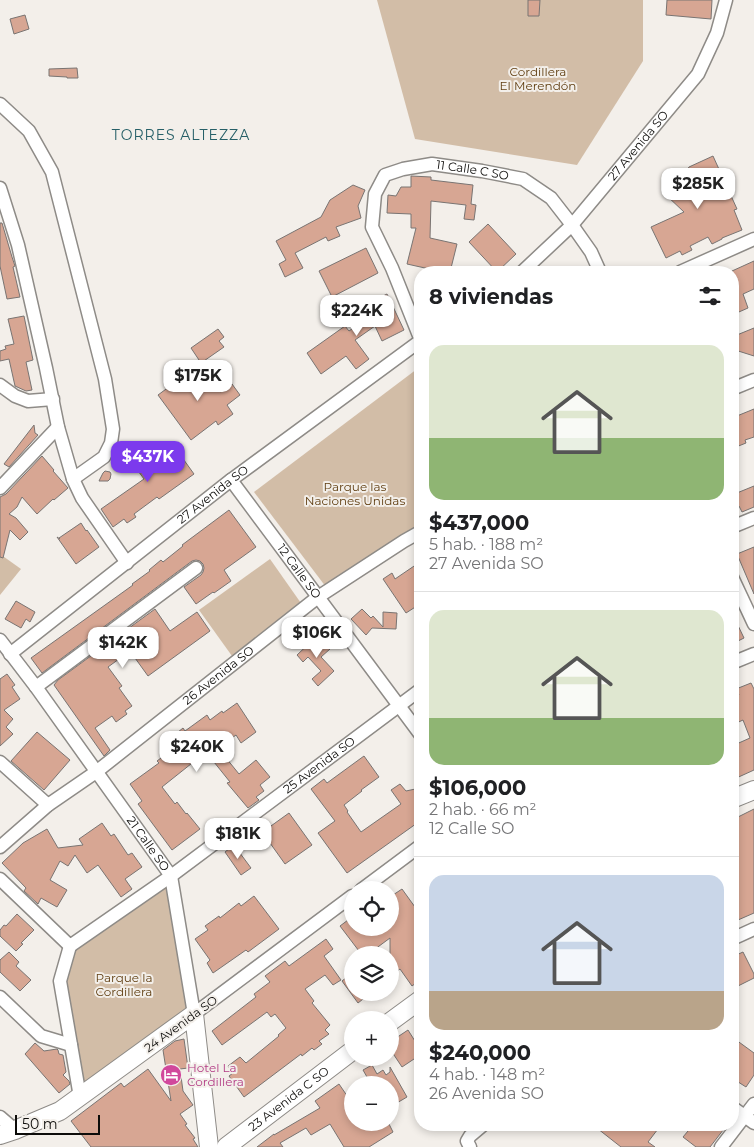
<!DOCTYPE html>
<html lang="es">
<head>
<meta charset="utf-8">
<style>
	:root { --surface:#fff; --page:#f6f6f6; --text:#202124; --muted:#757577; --line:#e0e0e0; --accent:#7c3aed }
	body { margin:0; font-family:Montserrat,sans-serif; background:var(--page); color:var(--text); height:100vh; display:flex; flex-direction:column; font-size:19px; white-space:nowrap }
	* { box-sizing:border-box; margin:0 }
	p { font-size:16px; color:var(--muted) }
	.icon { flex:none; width:28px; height:28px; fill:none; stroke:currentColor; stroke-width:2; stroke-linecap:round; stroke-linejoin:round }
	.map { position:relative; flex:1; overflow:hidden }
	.details { position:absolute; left:414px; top:266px; width:325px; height:865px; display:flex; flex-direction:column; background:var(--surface); border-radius:20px; box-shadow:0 2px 8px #0003 }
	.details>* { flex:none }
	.controls { position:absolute; left:344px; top:881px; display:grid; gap:10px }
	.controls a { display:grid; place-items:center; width:55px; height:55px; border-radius:50%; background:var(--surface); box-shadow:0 2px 8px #0003; font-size:25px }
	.scale { position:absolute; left:15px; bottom:12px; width:85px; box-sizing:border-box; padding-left:5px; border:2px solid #0d0c0a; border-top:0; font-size:14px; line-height:18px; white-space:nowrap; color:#0d0c0a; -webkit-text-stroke:4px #f3efea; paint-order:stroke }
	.price { position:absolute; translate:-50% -42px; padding:0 11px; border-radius:10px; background:#fff; color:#222; font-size:16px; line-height:32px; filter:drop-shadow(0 1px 2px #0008) }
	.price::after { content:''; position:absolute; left:50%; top:30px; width:15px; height:11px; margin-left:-8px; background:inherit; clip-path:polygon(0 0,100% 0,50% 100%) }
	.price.on { background:var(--accent); color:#fff }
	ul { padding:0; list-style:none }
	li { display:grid; align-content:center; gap:10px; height:265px; padding:0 15px }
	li+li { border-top:1px solid var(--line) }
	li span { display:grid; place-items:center; height:155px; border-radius:15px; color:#555 }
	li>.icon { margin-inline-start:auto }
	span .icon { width:90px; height:90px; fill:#fffc; stroke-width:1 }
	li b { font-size:21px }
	h2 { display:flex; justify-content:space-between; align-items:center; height:60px; padding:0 15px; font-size:21px }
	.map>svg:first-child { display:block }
	.green { fill:#d2bda7 }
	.building { fill:#d7a693; stroke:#797472 }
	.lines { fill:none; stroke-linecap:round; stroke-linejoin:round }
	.street-casing { stroke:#8e8b87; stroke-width:15 }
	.secondary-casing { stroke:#8e8b87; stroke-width:20 }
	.street { stroke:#fff; stroke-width:12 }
	.secondary { stroke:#fff; stroke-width:18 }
	.labels { text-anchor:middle; stroke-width:4; stroke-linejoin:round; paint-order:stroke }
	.park-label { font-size:12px; fill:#603e11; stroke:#f3efea }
	.street-label { font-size:12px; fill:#0d0c0a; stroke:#f3efea }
	.hotel-label { font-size:12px; fill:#b23c85; stroke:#f3efea; text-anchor:start }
	.neighbourhood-label { font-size:14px; letter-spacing:1px; fill:#265f67; stroke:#f3efea }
</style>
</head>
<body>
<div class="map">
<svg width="754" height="1147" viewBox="0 0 754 1147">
	<rect width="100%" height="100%" fill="#f3efea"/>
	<!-- green -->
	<g class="green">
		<polygon points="377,0 643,0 643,61 577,165 415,139"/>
		<polygon points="417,369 420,375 420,527 326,587 254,492"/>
		<polygon points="0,554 21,569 0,595"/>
		<polygon points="270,559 303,606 232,656 199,610"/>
		<polygon points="171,876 194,1014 80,1097 60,981 70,946"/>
	</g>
	<!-- building -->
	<g class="building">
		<polygon points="528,0 540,0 539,16 528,16"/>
		<polygon points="667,0 712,0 711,19 666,15"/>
		<polygon points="25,15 29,29 14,34 10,19"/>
		<polygon points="77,68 78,78 67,78 67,77 49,76 49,69"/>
		<polygon points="713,156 737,209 734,210 742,230 722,238 722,239 712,244 708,237 690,246 692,250 682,255 680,251 666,258 651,227 684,212 666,195 680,180 689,167"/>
		<polygon points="411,176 431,177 431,180 473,185 471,204 476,205 474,220 464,219 466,205 431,201 430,238 457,244 450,272 443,272 407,264 416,228 411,228 411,214 387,213 388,195 396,196 401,187 411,187"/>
		<polygon points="353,185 365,190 358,206 361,218 336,227 340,236 328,241 326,237 295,253 303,268 285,277 279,264 286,260 276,241 321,217 330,200"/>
		<polygon points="0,223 2,223 12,257 15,266 13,267 20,297 7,299 0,266"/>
		<polygon points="488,224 516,254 497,272 469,242"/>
		<polygon points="366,248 378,273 332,297 319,271"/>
		<polygon points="754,261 754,289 743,294 748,308 732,315 732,271"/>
		<polygon points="387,294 404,330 382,341 375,326 355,340 369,359 356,369 346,356 321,374 307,353 345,326 349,331 370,316 365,305"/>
		<polygon points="24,316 33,360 26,362 32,390 26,391 15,386 9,359 0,361 0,351 6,349 5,346 14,344 8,319"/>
		<polygon points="754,328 754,356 732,349 732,337"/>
		<polygon points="218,329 224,337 219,341 224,347 201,363 191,348"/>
		<polygon points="200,364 220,392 232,384 240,395 227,405 233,414 218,425 216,421 191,440 158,395"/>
		<polygon points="754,409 754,437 745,440 746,443 736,447 732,438 732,418"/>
		<polygon points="34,425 35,433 38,435 9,467 4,464"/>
		<polygon points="148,445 160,461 176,449 194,474 159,499 157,497 134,514 136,517 127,523 124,519 113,527 101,509 144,479 133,464 130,467 122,456 132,449 136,454"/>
		<polygon points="42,456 54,470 53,471 68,488 54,500 53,499 37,514 22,497 17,507 9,514 16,518 28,532 20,540 10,530 3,558 0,557 0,497 6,494"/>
		<polygon points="105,471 110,472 111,474 110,479 108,481 99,481 103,473"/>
		<polygon points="754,486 754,507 742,512 739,506 732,508 732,495"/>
		<polygon points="229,510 256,547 224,570 231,581 214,593 213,592 196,604 184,587 201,575 203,572 204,568 203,564 200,561 196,560 192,561 42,673 31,658 133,585 132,584 150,571 149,570 161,560 163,562 183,546 182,545"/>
		<polygon points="81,523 86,531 87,530 99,547 76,564 57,537 60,539 59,538"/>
		<polygon points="754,547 754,594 737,554"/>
		<polygon points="420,562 420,604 406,613 383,579 392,573 395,579"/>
		<polygon points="16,601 35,612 30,622 26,619 21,628 5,619"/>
		<polygon points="155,609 170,631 197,612 210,631 148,676 130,651 108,667 122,686 119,688 132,706 125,711 127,714 116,722 112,716 95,728 110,750 104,756 54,685 58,680"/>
		<polygon points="362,609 371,618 373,616 383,627 383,612 397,613 396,629 372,628 366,635 351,619"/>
		<polygon points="732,613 744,638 732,644"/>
		<polygon points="317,636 330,649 321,657 334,671 318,686 312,679 321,671 308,657 303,662 297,655"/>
		<polygon points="7,674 15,685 12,687 20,699 4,710 13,719 6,727 13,734 0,746 0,679"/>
		<polygon points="751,683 754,689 754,770 732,780 732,746 750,738 743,720 732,725 732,698 739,695 736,689"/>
		<polygon points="237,703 256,732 241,743 236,735 218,748 239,774 256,760 270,777 260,785 264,791 256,797 259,800 248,808 227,783 230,782 206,752 162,787 175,804 177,802 186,814 187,813 200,829 172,850 138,804 142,801 130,784 159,763 157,761 178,745 172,737 183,728 185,731 207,715 210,720 222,711 223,713"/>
		<polygon points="37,732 70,760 44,790 11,761"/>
		<polygon points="364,756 379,777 361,790 362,791 344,805 348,811 347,812 361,832 401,804 391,790 400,784 406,791 420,788 420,821 347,873 318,833 335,821 311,789 324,779 327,783"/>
		<polygon points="754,809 754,913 738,920 737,918 732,920 732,820"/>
		<polygon points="289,813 312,845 285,864 270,843 265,847 257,836"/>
		<polygon points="102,823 111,836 114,834 128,855 132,853 142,867 125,879 132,889 121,897 98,865 87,873 75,855 68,866 60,861 50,880 67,890 57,907 41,898 38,904 24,891 26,888 2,863 23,843 47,829 58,848 83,845 79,839"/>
		<polygon points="234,845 251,868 241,875 225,852"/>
		<polygon points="402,889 420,914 420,980 412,986 400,969 390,977 390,938 367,955 362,955 340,926 352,917 352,928 390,928 390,897"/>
		<polygon points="254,896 279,929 248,952 246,950 213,973 207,963 210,960 195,939 208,930 205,926 219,916 220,918 239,903 241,906"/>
		<polygon points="17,914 34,930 21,943 23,944 16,951 0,936 0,930 4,925 6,926"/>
		<polygon points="326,939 333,949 324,956 341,980 333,985 325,975 305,989 314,1001 312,1003 330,1025 325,1030 329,1034 319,1041 322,1044 314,1050 312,1048 302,1056 301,1054 244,1097 229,1076 233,1073 228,1066 240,1057 246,1063 279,1036 278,1035 286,1028 275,1014 271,1017 267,1012 222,1045 212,1031 256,997 254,994 270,982 265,976 285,961 289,966"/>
		<polygon points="9,952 19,962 16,966 31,980 20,991 0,972 0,960"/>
		<polygon points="743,952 754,974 754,978 732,989 732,957"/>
		<polygon points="352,973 352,992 372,992 358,1003 342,981"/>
		<polygon points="408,1030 420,1049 420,1055 402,1067 390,1049 390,1042"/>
		<polygon points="732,1037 754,1053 754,1075 746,1087 732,1078"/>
		<polygon points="184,1039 188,1068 180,1069 183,1091 193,1105 180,1114 187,1124 185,1125 195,1138 193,1139 198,1147 91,1147 71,1121 121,1083 124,1087 148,1069 171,1101 163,1050 175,1041"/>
		<polygon points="35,1043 44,1051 57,1049 58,1050 59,1054 63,1055 66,1072 63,1075 69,1081 70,1084 59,1093 25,1054"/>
		<polygon points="372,1065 377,1074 383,1070 386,1075 390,1072 390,1067 407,1097 390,1107 390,1085 353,1085 367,1077 363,1070"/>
		<polygon points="339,1084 352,1103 352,1122 388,1122 393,1132 369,1147 344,1147 330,1124 311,1135 306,1128 280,1143 283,1147 257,1147 274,1134 274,1135 320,1108 315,1101"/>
		<polygon points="593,1125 661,1125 648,1142 655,1147 621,1147"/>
		<polygon points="693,1125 727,1125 710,1147 696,1147 683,1137"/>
	</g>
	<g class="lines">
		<!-- street casing -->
		<g class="street-casing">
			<g id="street">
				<polyline points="0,104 29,131 52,172 105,379 113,429 111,443 104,457 73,479"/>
				<polyline points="0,188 18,245 46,368 58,427 73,479 82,498 127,563"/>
				<path id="s1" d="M522,272L572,225L698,74L717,33L726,0"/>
				<polyline points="680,272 754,239"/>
				<path id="s2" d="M420,338L392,268L372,227L375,194L385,175L403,169L432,164L482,171L523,179L551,198L572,225L591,252L600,272"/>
				<polyline points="0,385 15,396 28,401 53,399"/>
				<polyline points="732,389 754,380"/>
				<path id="s3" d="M231,480L420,734"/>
				<polyline points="0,488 58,427"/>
				<polyline points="732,527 754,518"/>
				<polyline points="732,577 754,624"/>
				<path id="s4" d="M0,640L36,687L171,876L194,1014L352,896"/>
				<path id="s5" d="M10,654L231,480L420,341"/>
				<polyline points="732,663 754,654"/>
				<polyline points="36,687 196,568"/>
				<polyline points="0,762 48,805"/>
				<path id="s6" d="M0,847L48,805L96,772L318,597L404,541L420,532"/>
				<path id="s7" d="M0,879L70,946L171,876L420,690"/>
				<polyline points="361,890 420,846"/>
				<polyline points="732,939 754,929"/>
				<polyline points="70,946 60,981 80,1097"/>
				<polyline points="0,997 41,1036 71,1045"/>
				<polyline points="732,1107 754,1123"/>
				<polyline points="0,1117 15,1130"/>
				<polyline points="470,1147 467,1141 470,1136 483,1125"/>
				<polyline points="721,1147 754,1104"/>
			</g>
		</g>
		<!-- secondary casing -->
		<g class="secondary-casing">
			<g id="secondary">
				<polyline points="732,799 754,790"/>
				<polyline points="390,1022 420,1000"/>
				<polyline points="0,1135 15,1130 60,1111 194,1014 209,1147"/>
				<path id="s8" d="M226,1147L352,1051"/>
			</g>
		</g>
		<!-- street -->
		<use href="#street" class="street"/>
		<!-- secondary -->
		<use href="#secondary" class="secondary"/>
	</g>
	<!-- icons -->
	<defs>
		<g id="hotel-disc" transform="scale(1.125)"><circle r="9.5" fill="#d1479c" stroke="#f3efea"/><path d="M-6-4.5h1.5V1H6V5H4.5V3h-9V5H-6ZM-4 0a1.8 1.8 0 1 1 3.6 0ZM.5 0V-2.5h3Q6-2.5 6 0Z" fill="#fff"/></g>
	</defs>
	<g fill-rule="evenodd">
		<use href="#hotel-disc" x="171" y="1075"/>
	</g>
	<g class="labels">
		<!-- park labels -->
		<g class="park-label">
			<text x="538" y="76">Cordillera<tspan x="538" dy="14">El Merendón</tspan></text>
			<text x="355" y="491">Parque las<tspan x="355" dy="14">Naciones Unidas</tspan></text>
			<text x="124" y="982">Parque la<tspan x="124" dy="14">Cordillera</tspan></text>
		</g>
		<!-- street labels -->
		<g class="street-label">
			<text dy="4" stroke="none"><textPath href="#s1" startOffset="172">27 Avenida SO</textPath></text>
			<text dy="4" stroke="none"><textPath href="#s2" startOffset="265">11 Calle C SO</textPath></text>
			<text dy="4" stroke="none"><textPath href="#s5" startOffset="258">27 Avenida SO</textPath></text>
			<text dy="4" stroke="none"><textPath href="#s3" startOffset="114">12 Calle SO</textPath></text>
			<text dy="4" stroke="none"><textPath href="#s6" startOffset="278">26 Avenida SO</textPath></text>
			<text dy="4" stroke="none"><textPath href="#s7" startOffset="405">25 Avenida SO</textPath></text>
			<text dy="4" stroke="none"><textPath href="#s4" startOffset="252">21 Calle SO</textPath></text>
			<text transform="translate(181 1024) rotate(-36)" y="4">24 Avenida SO</text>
			<text dy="4" stroke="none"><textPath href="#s8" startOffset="79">23 Avenida C SO</textPath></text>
		</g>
		<!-- hotel labels -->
		<g class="hotel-label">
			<text x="187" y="1072">Hotel La<tspan x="187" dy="14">Cordillera</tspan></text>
		</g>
		<!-- neighbourhood labels -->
		<g class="neighbourhood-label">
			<text x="181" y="140">TORRES ALTEZZA</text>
		</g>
	</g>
</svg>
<div class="controls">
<a><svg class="icon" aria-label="locate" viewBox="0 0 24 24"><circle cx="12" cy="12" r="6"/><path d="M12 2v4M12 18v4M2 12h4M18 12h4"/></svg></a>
<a><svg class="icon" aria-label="layers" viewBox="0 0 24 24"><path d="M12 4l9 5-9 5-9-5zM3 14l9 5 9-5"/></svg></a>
<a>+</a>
<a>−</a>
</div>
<div class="scale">50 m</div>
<b class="price" style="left:698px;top:210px">$285K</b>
<b class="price" style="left:357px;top:337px">$224K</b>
<b class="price" style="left:198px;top:402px">$175K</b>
<b class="price on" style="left:148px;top:483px">$437K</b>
<b class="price" style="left:317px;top:659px">$106K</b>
<b class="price" style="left:123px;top:669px">$142K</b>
<b class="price" style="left:197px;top:773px">$240K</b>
<b class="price" style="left:238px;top:860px">$181K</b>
<section class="details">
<h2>8 viviendas<svg class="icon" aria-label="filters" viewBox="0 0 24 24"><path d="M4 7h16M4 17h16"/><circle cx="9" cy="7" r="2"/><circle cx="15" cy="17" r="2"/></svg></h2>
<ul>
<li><span style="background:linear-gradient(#dfe7d0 60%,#8fb573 0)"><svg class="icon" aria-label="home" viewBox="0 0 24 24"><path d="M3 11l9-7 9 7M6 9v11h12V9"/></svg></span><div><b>$437,000</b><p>5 hab. · 188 m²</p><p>27 Avenida SO</p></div></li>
<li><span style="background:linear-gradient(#dfe7d0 70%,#8fb573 0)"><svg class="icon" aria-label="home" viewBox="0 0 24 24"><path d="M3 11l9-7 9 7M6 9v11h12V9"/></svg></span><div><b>$106,000</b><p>2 hab. · 66 m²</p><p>12 Calle SO</p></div></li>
<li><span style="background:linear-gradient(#c9d6e8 75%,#b9a48a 0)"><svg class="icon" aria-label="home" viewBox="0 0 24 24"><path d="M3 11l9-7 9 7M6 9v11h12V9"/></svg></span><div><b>$240,000</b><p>4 hab. · 148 m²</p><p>26 Avenida SO</p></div></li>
</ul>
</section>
</div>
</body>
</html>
